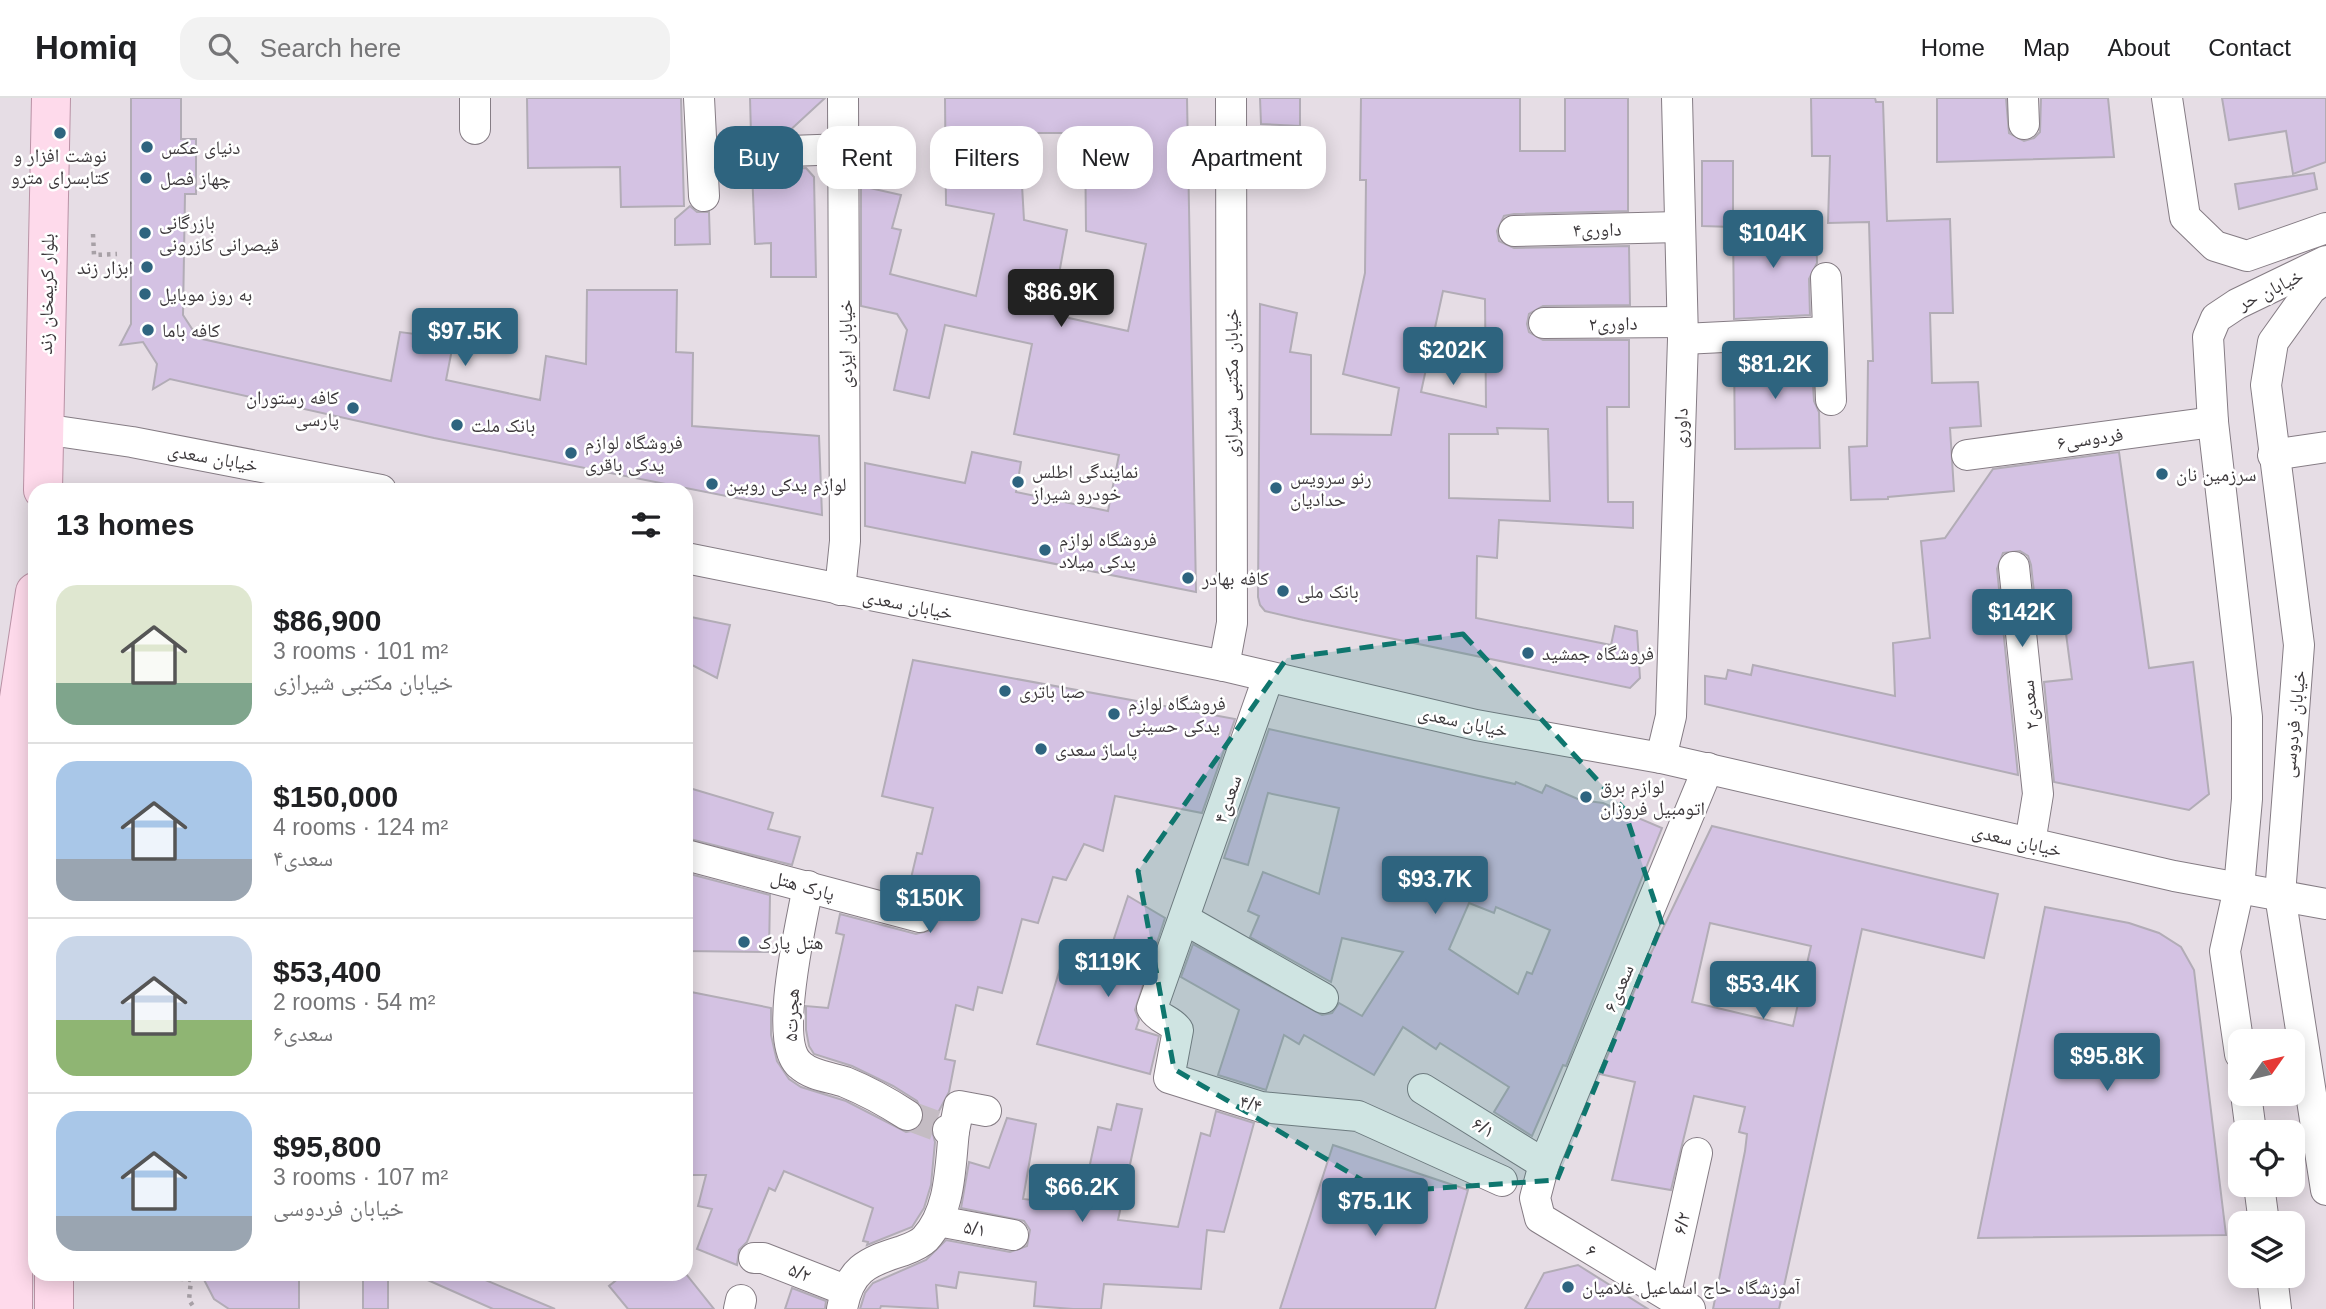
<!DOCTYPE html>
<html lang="en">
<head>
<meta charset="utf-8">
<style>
	:root { --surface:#fff; --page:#f2f2f2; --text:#202124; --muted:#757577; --line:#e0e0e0; --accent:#2e647f }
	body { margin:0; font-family:Arial,"Noto Naskh Arabic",sans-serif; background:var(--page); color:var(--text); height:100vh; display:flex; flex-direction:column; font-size:26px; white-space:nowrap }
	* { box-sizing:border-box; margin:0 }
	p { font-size:23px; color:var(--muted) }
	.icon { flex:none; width:38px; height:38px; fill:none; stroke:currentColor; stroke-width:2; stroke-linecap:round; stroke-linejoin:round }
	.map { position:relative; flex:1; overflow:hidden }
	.sheet { position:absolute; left:28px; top:385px; width:665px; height:798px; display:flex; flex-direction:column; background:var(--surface); border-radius:21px; box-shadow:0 4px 18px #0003 }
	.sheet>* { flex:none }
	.hud { position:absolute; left:714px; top:28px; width:665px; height:63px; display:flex; gap:14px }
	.needle { width:46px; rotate:56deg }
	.fabs { position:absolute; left:2228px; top:931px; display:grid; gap:14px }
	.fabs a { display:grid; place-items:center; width:77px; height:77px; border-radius:14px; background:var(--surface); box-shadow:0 4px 18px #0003; font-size:35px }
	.price { position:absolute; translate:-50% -60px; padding:0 16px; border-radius:7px; background:var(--accent); color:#fff; font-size:23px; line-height:46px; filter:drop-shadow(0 2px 4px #0008) }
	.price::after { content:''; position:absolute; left:50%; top:42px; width:21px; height:16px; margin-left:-10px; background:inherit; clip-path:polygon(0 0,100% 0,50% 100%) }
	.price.on { background:#222; color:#fff }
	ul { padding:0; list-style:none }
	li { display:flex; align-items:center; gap:21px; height:175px; padding:0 28px }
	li+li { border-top:2px solid var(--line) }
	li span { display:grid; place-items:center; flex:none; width:196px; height:140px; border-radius:21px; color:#555 }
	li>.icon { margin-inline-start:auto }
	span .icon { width:84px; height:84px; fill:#fffc; stroke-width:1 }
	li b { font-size:30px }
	h2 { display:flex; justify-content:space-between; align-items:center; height:84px; padding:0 28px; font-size:30px }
	.pill { padding:0 24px; border-radius:21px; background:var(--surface); box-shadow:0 4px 18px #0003; font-size:24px; line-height:63px }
	.pill.on { background:var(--accent); color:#fff }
	header { display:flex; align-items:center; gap:42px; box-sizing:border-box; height:98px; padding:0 35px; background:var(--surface); border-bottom:2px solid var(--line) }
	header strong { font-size:33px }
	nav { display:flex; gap:38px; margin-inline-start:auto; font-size:24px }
	.search { width:490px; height:63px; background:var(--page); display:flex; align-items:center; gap:18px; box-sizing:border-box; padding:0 24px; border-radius:21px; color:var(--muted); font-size:26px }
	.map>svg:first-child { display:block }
	.building { fill:#d4c2e3; stroke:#b2acb6; stroke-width:2; fill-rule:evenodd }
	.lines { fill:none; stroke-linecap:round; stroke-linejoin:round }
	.minor-tunnel { stroke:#c4bcc3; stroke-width:30; stroke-dasharray:30 15; stroke-linecap:butt }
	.minor-casing { stroke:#857c84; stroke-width:32 }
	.major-casing { stroke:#b992a5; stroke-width:40 }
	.path { stroke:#a7a0a6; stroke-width:4.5; stroke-dasharray:3.5 5; stroke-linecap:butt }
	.minor { stroke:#fff; stroke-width:30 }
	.major { stroke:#fedaeb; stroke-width:38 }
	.marked { fill:#0f766e; fill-opacity:0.2; stroke:#0f766e; stroke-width:5; stroke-dasharray:14 9; stroke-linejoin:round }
	.poi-dot { fill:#2e647f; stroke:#fff; stroke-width:2.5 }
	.labels { text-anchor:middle; stroke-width:5; stroke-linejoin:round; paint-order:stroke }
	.poi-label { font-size:19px; fill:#3c383b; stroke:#fff; text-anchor:start }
	.street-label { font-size:19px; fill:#3c383b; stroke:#fff }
</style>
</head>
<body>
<header>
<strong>Homiq</strong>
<div class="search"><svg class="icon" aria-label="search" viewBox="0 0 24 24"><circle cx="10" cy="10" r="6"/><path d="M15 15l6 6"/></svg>Search here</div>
<nav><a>Home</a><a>Map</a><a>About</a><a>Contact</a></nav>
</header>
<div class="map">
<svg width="2326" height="1211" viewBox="0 0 2326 1211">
	<rect width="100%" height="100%" fill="#e6dde5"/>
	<!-- building -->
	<g class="building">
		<polygon points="131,0 181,0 181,41 196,41 196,96 185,96 183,217 198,240 391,283 400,234 454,241 446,282 540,302 546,258 586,266 587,192 677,192 676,254 693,255 692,328 819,338 822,417 434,340 170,281 153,291 157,266 143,244 120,247 131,226"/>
		<polygon points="527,0 681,0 684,108 621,109 620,69 528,70"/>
		<polygon points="750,0 825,0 786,36 751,37"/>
		<path d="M945,0H1187L1196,494L865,428V365L965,385L972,354L1021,364L1016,394L1108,413L1119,357L1014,336L1032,246L945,227L929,300L894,292L907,232L897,216L861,208V88L901,97L892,130L901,132L890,176L976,198L994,116L946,107ZM1019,35H1085L1086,133L1146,146L1128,233L1069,220L1053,209L1067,132L1024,122Z"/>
		<polygon points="1260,0 1300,0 1300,28 1261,26"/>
		<path d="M1361,0H1520V53H1565V0H1628V113L1514,116L1504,118L1497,133L1499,143L1514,150L1629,148L1630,207L1543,208L1529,216L1527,226L1529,234L1543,242H1629V309H1607L1608,404H1633V430L1499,422L1497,460L1477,458L1476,520L1611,547L1615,528L1637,533L1640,580L1630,590L1303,522L1265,513L1260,507L1258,499L1260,206L1297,215L1290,254L1311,257V336L1391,337L1399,290L1343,276L1365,175L1366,82H1360ZM1443,193L1485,201L1486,309L1421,294ZM1497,330L1548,331L1550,403L1449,400V336H1498Z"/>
		<polygon points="1811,0 1875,0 1876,4 1883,4 1887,123 1950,121 1953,215 1930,215 1932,285 1978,284 1981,328 1950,330 1954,393 1888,399 1888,401 1851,402 1849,349 1867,348 1868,263 1873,263 1869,124 1828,125 1830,58 1812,58"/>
		<polygon points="1937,0 2006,0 2009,35 2024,43 2034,40 2040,34 2041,0 2108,0 2114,59 1937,64"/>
		<polygon points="2222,0 2326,0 2326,64 2293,76 2286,33 2229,42"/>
		<polygon points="1702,63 1733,63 1733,129 1702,128"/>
		<polygon points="806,70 814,79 816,179 771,179 771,145 755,146 752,72"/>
		<polygon points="2314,75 2317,91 2239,111 2235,86"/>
		<polygon points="690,108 697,114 709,114 710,146 675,147 675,121"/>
		<polygon points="1816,126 1817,165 1809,181 1810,217 1734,221 1733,129"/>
		<polygon points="1811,252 1814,303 1819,314 1820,350 1735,351 1734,256"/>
		<polygon points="2119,354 2149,570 2193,564 2209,696 2189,712 2054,684 2044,584 2072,581 2065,528 2038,531 2031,467 2028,458 2020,453 2003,455 1997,471 2018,677 1705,606 1705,578 1726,581 1728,572 1751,577 1753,567 1895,598 1893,545 1930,540 1921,443 1945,440 1993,371"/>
		<polygon points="686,518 730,527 717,580 686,564"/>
		<polygon points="913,562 1235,621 1202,715 1115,698 1103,753 1084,746 1066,782 1053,779 1038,825 1022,821 1002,895 978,889 973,912 956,907 945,961 955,963 949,994 931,1028 935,1044 931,1087 924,1110 912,1129 867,1147 868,1144 863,1143 873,1110 784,1073 775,1093 769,1090 747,1144 739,1152 737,1167 697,1151 712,1111 698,1108 706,1077 686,1077 686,893 771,910 771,937 777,963 789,981 801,989 846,1003 906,1034 916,1032 924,1018 917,1003 893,988 852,968 814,956 809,948 806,932 806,908 828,910 844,837 836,835 840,816 916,836 932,832 937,824 937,814 932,806 907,797 917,755 922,756 933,710 882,698"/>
		<path d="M1269,631L1515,686L1516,684L1542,695L1546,687L1580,702L1603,705L1662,730L1566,968L1563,967L1532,1038L1494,1014L1509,989L1440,945L1436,951L1403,929L1374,977L1304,937L1299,946L1284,937L1266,992L1218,977L1239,912L1181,879L1193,846L1322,917L1332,915L1339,905L1362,918L1403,854L1342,840L1331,884L1250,839L1259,818L1248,813L1263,774L1319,796L1339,710L1268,695L1248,767L1224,760ZM1469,805L1494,815L1496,809L1550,832L1532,876L1527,874L1518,896L1449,851Z"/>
		<polygon points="686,689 773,715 768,731 800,739 792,767 686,740"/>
		<path d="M1712,728L1998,796L1984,860L1862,831L1779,1211H1713L1745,1053L1747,1036L1739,1034L1745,1009L1694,998L1671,1092L1612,1082L1635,984L1600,976L1643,872ZM1710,825L1811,848L1793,928L1692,904Z"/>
		<polygon points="686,775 770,797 769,854 686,853"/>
		<polygon points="1128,798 1165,820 1135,912 1139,922 1136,931 1159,938 1150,976 1037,946 1062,864 1100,883"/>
		<polygon points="2045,809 2129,825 2159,835 2181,849 2194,872 2226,1137 1978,1140"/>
		<polygon points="1117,1006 1142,1011 1118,1122 1178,1129 1201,1035 1210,1038 1216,1013 1254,1025 1224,1134 1207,1132 1201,1191 1104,1186 1101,1211 1073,1211 1034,1208 1036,1184 959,1174 956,1190 936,1187 938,1211 881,1208 880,1211 860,1211 865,1195 873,1185 926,1162 946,1142 1010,1154 1027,1148 1030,1132 1024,1123 961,1110 969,1064 989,1070 1007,1020 1036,1026 1023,1101 1081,1108 1098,1029 1111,1032"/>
		<polygon points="1333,1047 1468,1092 1435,1211 1280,1211"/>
		<polygon points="1578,1167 1648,1211 1525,1211 1544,1175"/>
		<polygon points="201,1176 299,1176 299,1211 229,1211 214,1201"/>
		<rect x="363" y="1176" width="25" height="35"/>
		<polygon points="414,1176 471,1176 555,1211 493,1211"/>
		<polygon points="624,1176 686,1176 714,1211 628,1211 609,1188"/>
		<polygon points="792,1190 826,1203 825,1211 785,1211"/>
	</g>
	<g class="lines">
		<!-- minor-tunnel -->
		<polyline class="minor-tunnel" points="907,1017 948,1032"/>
		<!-- minor casing -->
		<g class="minor-casing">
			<g id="minor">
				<polyline points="475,0 475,31"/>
				<polyline points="699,0 704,98"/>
				<polyline points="2023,0 2024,26"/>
				<polyline points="2167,0 2185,119 2215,148 2247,158 2326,130"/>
				<polyline points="702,56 845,51"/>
				<polyline points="1514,133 1679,129"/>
				<polyline points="1826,180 1831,302"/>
				<polyline points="2326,180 2311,191 2273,244 2266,287 2299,547 2280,797 2326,1092"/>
				<polyline points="1544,225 1682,224"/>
				<polyline points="1683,241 1827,234"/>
				<polyline points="43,331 132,344 381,392"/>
				<polyline points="1967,357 2213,324"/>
				<polyline points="2273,357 2326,349"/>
				<polyline points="686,460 1224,568 1476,627 1661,660 2174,778 2326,806"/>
				<polyline points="2014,469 2038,696 2030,745"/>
				<polyline points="840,492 845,443 843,0"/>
				<polyline points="1224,568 1232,525 1231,0"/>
				<path d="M1268,580L1152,910C1159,922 1170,921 1178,932L1169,980L1261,1009L1358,1018L1502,1083"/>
				<polyline points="1661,660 1671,618 1683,241 1677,0"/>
				<polyline points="686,757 920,819"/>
				<path d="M808,788C802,824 772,943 800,967C812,978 830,979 845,984C867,993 887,1004 907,1017"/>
				<polyline points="1184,821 1323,900"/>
				<polyline points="2240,956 2225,853 2239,790 2247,701 2247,619 2213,324 2208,239 2216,220 2237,206 2326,163"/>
				<polyline points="1423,991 1544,1066"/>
				<polyline points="2246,996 2251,1034"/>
				<polyline points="954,1033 959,1008 986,1013"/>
				<polyline points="2259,1087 2264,1125"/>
				<polyline points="938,1123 1013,1137"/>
				<polyline points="754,1160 763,1160 845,1192"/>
				<polyline points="2272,1178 2276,1211"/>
				<polyline points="1666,1195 1697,1055"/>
				<polyline points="739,1211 741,1202"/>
				<path d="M842,1211C849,1172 866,1164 902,1153C910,1150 919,1147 925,1141C951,1113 950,1069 954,1033L948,1032"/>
				<polyline points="1690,1211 1540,1120 1535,1100 1544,1066 1708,670"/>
			</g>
		</g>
		<!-- major casing -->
		<g class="major-casing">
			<g id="major">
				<polyline points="43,392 51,0"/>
				<polyline points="13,1211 16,620 35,494"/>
				<polyline points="54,1211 54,1176"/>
			</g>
		</g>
		<!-- path -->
		<g class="path">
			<polyline points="93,136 94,157 117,156"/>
			<polyline points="166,1176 166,1179 191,1182 189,1202 195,1211"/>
		</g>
		<!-- minor -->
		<use href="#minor" class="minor"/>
		<!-- major -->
		<use href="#major" class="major"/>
	</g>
	<!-- marked area -->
	<path class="marked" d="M1463,536L1624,711L1662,826L1557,1082L1382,1094L1174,971L1138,773L1287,560Z"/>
	<!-- markers -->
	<g class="poi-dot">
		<circle cx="60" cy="35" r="7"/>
		<circle cx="147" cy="49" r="7"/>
		<circle cx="146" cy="80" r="7"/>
		<circle cx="145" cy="135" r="7"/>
		<circle cx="147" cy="169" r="7"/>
		<circle cx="145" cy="196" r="7"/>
		<circle cx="148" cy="232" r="7"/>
		<circle cx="353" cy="310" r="7"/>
		<circle cx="457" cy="327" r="7"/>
		<circle cx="571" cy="355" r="7"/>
		<circle cx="2162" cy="376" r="7"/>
		<circle cx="1018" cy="384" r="7"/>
		<circle cx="712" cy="386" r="7"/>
		<circle cx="1276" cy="390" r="7"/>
		<circle cx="1045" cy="452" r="7"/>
		<circle cx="1188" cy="480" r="7"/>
		<circle cx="1283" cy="493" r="7"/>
		<circle cx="1528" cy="555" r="7"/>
		<circle cx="1005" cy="593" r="7"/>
		<circle cx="1114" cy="616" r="7"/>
		<circle cx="1041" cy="651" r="7"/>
		<circle cx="1586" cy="699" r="7"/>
		<circle cx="744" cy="844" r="7"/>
		<circle cx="1568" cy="1189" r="7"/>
	</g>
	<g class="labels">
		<!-- poi labels -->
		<g class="poi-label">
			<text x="161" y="56">دنیای عکس</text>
			<text x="60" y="64" text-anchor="middle">نوشت افزار و<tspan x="60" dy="22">کتابسرای مترو</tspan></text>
			<text x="160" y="87">چهاز فصل</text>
			<text x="159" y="131">بازرگانی<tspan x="159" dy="22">قیصرانی کازرونی</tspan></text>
			<text x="133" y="176" text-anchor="end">ابزار زند</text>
			<text x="159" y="203">به روز موبایل</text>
			<text x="162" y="239">کافه باما</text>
			<text x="339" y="306" text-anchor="end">کافه رستوران<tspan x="339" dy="22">پارسی</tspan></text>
			<text x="471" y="334">بانک ملت</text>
			<text x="585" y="351">فروشگاه لوازم<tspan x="585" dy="22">یدکی باقری</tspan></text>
			<text x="1032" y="380">نمایندگی اطلس<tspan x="1032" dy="22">خودرو شیراز</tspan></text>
			<text x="2176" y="383">سرزمین نان</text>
			<text x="1290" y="386">رنو سرويس<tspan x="1290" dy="22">حداديان</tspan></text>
			<text x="726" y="393">لوازم یدکی روبین</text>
			<text x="1059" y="448">فروشگاه لوازم<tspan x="1059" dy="22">یدکی میلاد</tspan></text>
			<text x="1202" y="487">کافه بهادر</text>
			<text x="1297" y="500">بانک ملی</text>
			<text x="1542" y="562">فروشگاه جمشید</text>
			<text x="1019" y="600">صبا باتری</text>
			<text x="1128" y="612">فروشگاه لوازم<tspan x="1128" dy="22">یدکی حسینی</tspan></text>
			<text x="1055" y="658">پاساژ سعدی</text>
			<text x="1600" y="695">لوازم برق<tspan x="1600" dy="22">اتومبیل فروزان</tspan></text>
			<text x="758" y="851">هتل پارک</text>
			<text x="1582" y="1196">آموزشگاه حاج اسماعیل غلامیان</text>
		</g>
		<!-- street labels -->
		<g class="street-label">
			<text transform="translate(1597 131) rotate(-1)" y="7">داوری۴</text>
			<text transform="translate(2270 191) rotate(-26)" y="7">خیابان حر</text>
			<text transform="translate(46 196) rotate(-89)" y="7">بلوار کریمخان زند</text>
			<text transform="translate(1613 225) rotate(-1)" y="7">داوری۲</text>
			<text transform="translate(845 246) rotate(-90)" y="7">خیابان ایزدی</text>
			<text transform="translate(1231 285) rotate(-90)" y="7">خیابان مکتبی شیرازی</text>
			<text transform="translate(1680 330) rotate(-88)" y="7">داوری</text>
			<text transform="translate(2090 340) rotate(-8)" y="7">فردوسی۶</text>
			<text transform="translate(213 359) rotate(10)" y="7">خیابان سعدی</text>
			<text transform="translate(908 506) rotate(11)" y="7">خیابان سعدی</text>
			<text transform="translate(2029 607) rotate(-96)" y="7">سعدی۲</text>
			<text transform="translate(1463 623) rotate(12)" y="7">خیابان سعدی</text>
			<text transform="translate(2293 626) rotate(-84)" y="7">خیابان فردوسی</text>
			<text transform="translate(1227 701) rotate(-71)" y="7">سعدی۴</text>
			<text transform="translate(2017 742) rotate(13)" y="7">خیابان سعدی</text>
			<text transform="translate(803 787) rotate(16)" y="7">پارک هتل</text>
			<text transform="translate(1618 890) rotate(-67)" y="7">سعدی۶</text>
			<text transform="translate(791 917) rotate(-88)" y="7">هجرت۵</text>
			<text transform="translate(1251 1005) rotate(14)" y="7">۴/۴</text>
			<text transform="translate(1484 1029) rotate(32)" y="7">۶/۱</text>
			<text transform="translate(1681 1125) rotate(-77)" y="7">۶/۲</text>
			<text transform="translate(975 1130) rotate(11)" y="7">۵/۱</text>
			<text transform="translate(1592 1152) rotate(31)" y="7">۶</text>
			<text transform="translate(800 1174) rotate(21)" y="7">۵/۲</text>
		</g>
	</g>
</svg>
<div class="fabs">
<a><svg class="needle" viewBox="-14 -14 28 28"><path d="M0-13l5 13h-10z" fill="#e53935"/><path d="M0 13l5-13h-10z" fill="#757577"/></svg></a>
<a><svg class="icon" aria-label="locate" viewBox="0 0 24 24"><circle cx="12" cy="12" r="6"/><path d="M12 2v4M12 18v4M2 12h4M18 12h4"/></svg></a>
<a><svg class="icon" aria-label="layers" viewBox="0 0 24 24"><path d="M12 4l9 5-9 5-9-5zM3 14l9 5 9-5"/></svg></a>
</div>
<b class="price" style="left:1773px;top:172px">$104K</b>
<b class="price on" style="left:1061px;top:231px">$86.9K</b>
<b class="price" style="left:465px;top:270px">$97.5K</b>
<b class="price" style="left:1453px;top:289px">$202K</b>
<b class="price" style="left:1775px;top:303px">$81.2K</b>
<b class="price" style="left:2022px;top:551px">$142K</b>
<b class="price" style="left:1435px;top:818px">$93.7K</b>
<b class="price" style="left:930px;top:837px">$150K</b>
<b class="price" style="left:1108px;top:901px">$119K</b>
<b class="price" style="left:1763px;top:923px">$53.4K</b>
<b class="price" style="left:2107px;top:995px">$95.8K</b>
<b class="price" style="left:1082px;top:1126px">$66.2K</b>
<b class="price" style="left:1375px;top:1140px">$75.1K</b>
<div class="hud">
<a class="pill on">Buy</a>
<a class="pill">Rent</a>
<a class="pill">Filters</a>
<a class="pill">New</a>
<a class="pill">Apartment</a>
</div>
<section class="sheet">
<h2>13 homes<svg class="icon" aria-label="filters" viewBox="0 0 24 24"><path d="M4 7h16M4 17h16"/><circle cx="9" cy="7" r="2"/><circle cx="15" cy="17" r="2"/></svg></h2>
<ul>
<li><span style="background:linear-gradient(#dfe7d0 70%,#7fa58c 0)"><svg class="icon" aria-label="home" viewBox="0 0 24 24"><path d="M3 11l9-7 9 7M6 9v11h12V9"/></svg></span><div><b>$86,900</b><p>3 rooms · 101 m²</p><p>خیابان مکتبی شیرازی</p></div></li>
<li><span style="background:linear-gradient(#a9c7e8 70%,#9aa5b1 0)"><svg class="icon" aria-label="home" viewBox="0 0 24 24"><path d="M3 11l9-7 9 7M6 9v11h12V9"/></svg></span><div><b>$150,000</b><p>4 rooms · 124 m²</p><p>سعدی۴</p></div></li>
<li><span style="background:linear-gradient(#c9d6e8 60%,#8fb573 0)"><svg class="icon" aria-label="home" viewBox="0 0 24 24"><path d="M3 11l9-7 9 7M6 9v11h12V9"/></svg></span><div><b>$53,400</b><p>2 rooms · 54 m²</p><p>سعدی۶</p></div></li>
<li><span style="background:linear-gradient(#a9c7e8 75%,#9aa5b1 0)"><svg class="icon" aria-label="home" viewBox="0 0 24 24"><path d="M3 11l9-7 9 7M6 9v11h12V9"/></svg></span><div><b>$95,800</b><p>3 rooms · 107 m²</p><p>خیابان فردوسی</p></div></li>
</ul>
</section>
</div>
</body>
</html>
